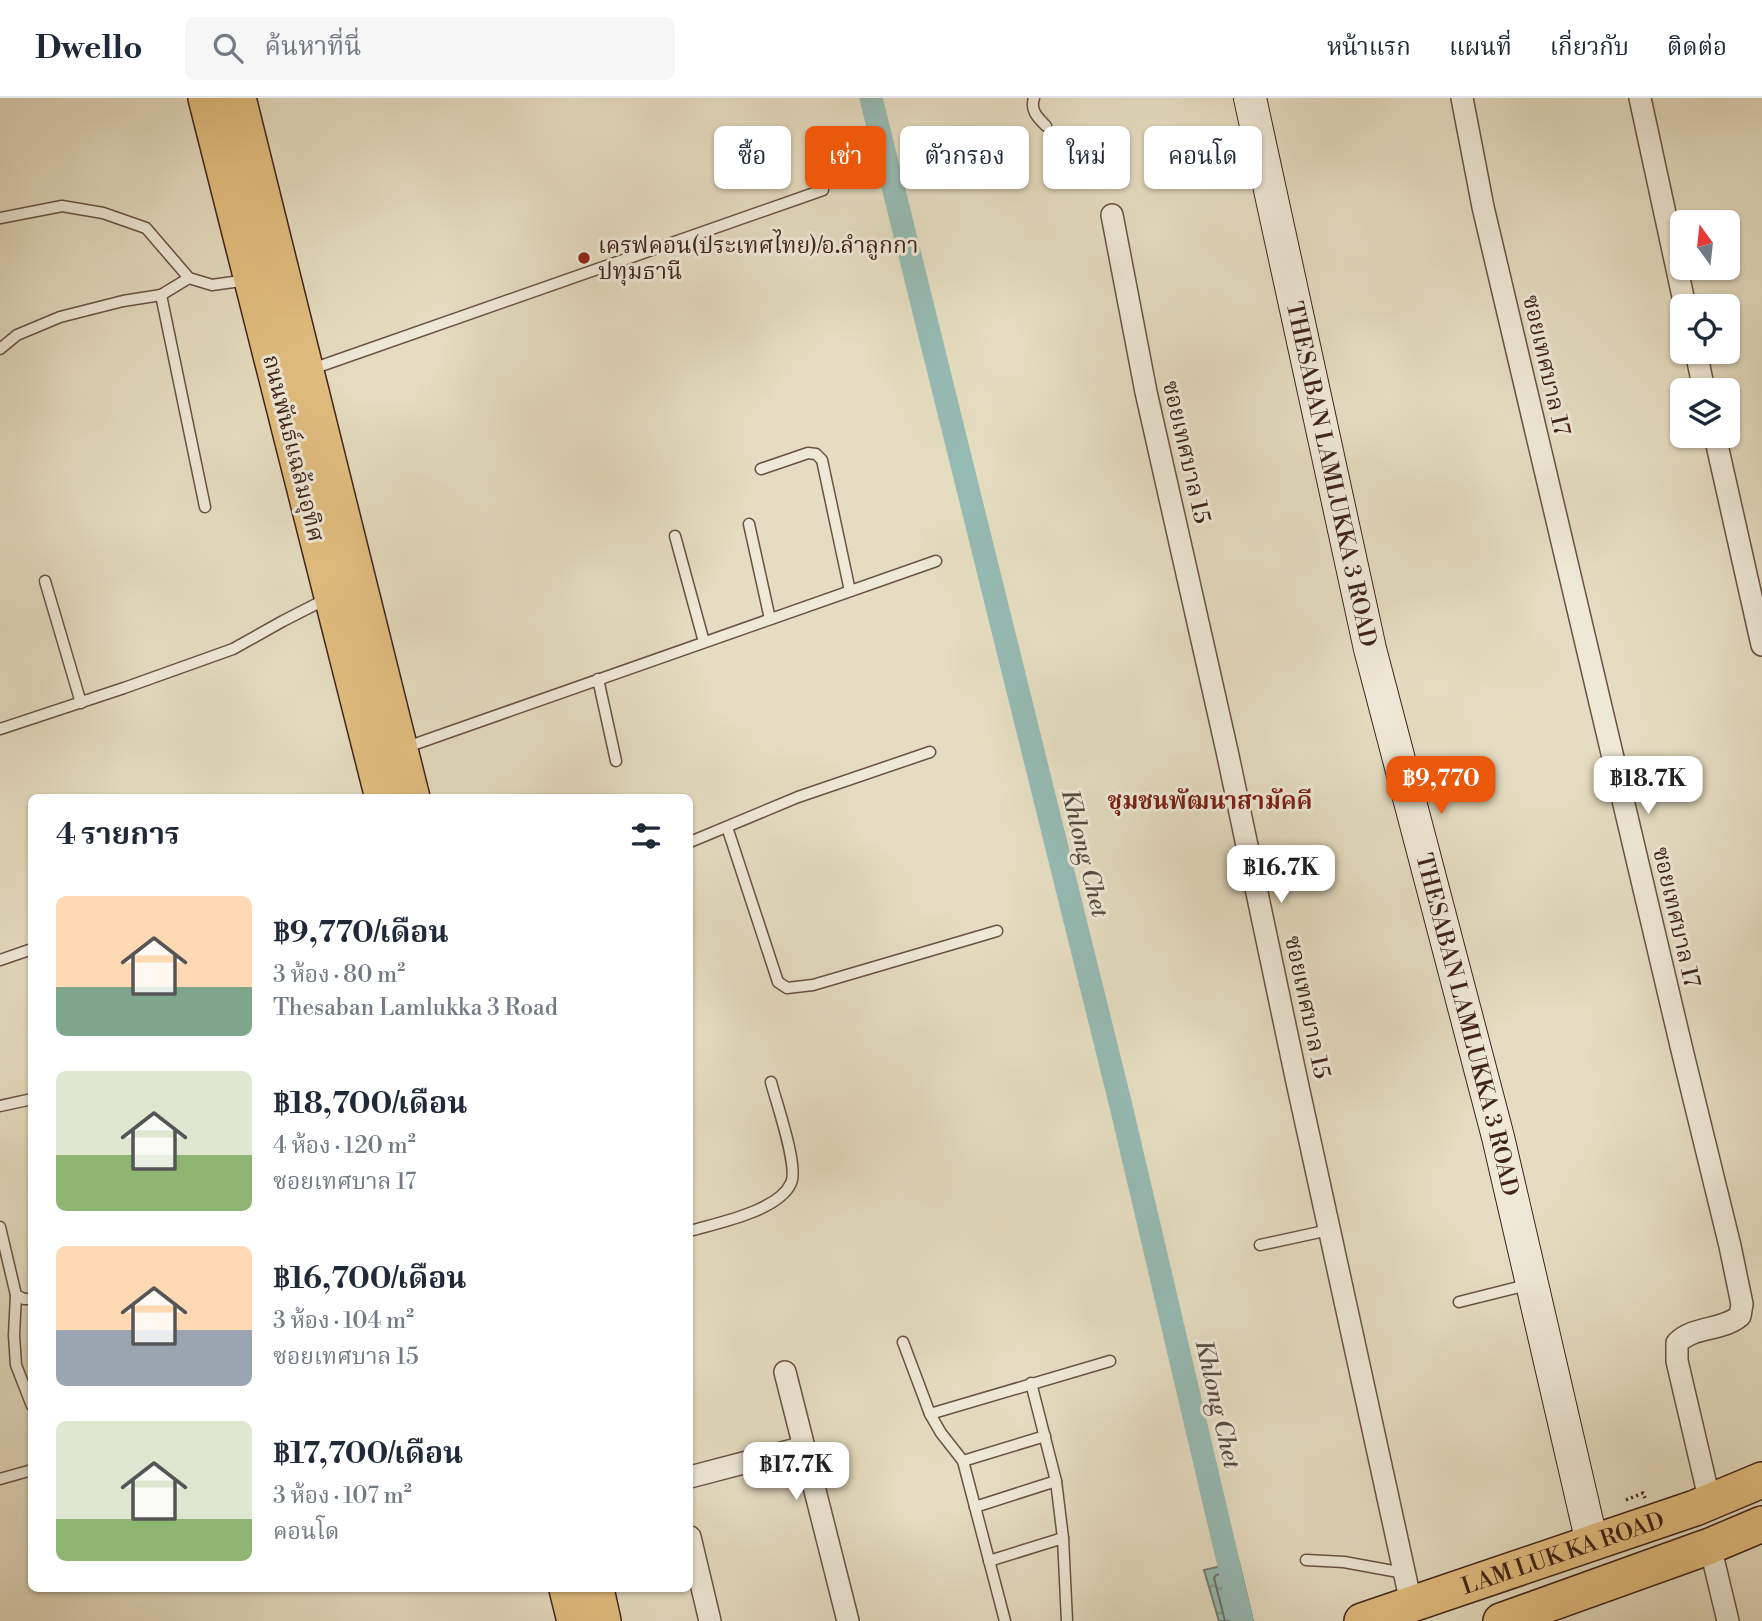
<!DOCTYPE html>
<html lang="th">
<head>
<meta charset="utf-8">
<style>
	:root { --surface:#fff; --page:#f6f6f7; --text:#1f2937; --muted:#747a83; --line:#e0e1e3; --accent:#ea580c }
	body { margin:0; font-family:"Libre Bodoni","Noto Serif Thai",serif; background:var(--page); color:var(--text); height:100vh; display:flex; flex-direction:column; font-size:26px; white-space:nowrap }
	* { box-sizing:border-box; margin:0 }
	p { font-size:23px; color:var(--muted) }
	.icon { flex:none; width:38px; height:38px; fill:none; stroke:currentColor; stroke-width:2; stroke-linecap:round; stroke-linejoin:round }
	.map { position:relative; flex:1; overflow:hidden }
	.sheet { position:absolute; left:28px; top:696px; width:665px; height:798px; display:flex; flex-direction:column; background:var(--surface); border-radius:10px; box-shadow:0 2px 5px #0004 }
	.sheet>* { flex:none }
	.banner { position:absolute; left:714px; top:28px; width:665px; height:63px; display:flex; gap:14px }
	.needle { width:46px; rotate:345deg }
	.controls { position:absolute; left:1670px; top:112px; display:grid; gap:14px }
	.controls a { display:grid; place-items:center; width:70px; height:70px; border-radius:10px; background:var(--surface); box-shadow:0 2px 5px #0004; font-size:35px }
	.price { position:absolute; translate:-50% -60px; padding:0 16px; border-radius:14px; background:#fff; color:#222; font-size:23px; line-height:46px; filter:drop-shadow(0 2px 4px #0008) }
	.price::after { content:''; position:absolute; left:50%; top:42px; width:21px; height:16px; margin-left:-10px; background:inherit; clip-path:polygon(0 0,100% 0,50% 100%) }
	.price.selected { background:var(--accent); color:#fff }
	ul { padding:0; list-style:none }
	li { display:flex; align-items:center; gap:21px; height:175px; padding:0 28px }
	li span { display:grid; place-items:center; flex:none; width:196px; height:140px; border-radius:10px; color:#555 }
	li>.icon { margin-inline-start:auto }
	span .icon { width:84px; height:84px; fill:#fffc; stroke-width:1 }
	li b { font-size:30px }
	h2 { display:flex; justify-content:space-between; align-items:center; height:84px; padding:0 28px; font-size:30px }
	.tag { padding:0 24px; border-radius:10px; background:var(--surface); box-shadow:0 2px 5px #0004; font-size:24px; line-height:63px }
	.tag.selected { background:var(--accent); color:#fff }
	header { display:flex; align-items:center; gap:42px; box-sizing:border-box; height:98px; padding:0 35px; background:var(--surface); border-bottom:2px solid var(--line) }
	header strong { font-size:33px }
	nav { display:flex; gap:38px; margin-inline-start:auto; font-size:24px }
	.search { width:490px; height:63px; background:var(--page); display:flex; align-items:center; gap:18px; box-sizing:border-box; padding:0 24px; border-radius:10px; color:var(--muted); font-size:26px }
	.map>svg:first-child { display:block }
	.water { fill:url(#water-ripples); stroke:#747f76; stroke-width:2 }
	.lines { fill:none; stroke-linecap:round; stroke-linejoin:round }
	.shore { stroke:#6b7066; stroke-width:2 }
	.canal { stroke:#96bbb4; stroke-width:23 }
	.lane-casing { stroke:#695243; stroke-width:13 }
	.street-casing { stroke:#695243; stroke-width:24 }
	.secondary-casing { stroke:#402419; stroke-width:34 }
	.primary-casing { stroke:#402419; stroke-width:38 }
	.path { stroke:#402419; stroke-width:3.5; stroke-dasharray:2 3.5; stroke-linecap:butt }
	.lane { stroke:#eee9d7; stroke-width:10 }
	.street { stroke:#eee9d7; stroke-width:21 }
	.secondary { stroke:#eee9d7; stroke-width:32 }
	.primary { stroke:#e2be80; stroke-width:35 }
	.poi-dot { fill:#8f2418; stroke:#eee9d7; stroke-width:2.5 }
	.labels { text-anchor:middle; stroke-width:6; stroke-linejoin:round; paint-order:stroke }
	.poi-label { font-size:23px; fill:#402419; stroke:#eee9d7; text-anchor:start }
	.street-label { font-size:23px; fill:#402419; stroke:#eee9d7 }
	.neighbourhood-label { font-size:24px; font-weight:bold; fill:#7a1f14; stroke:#eee9d7 }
	.water-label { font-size:24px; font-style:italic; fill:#564a40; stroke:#eee9d7 }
</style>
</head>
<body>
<header>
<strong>Dwello</strong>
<div class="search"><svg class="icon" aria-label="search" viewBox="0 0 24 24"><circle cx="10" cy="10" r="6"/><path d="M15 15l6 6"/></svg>ค้นหาที่นี่</div>
<nav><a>หน้าแรก</a><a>แผนที่</a><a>เกี่ยวกับ</a><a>ติดต่อ</a></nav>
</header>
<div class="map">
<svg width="1762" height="1523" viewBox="0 0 1762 1523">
	<defs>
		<pattern id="water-ripples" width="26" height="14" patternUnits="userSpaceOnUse" patternTransform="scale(1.75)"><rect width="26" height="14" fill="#96bbb4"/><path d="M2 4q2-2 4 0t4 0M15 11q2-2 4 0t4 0" fill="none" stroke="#7c9892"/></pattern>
	</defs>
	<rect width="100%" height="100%" fill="#e5ddc1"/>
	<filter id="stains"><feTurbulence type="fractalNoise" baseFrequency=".00286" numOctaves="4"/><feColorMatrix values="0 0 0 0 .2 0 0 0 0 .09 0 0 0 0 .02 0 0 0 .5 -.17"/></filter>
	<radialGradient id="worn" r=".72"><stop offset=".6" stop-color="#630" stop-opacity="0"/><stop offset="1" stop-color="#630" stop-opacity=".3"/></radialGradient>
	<!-- water -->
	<polygon class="water" points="1239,1464 1253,1523 1219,1523 1204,1472"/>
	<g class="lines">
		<!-- shore -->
		<polyline class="shore" points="1225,1523 1214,1480 1216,1477 1231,1473 1235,1476 1246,1523"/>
		<!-- canal -->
		<polyline class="canal" points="871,0 1121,1008 1242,1523"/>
		<!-- lane casing -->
		<g class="lane-casing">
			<g id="lane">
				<path d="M1034,0C1030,12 1037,19 1046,28"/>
				<polyline points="0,120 62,108 103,115 146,130 189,180 212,187 248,182"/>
				<polyline points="161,197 205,409"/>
				<polyline points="0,251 17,237 60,219 123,203 161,197 189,180"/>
				<polyline points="312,271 823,92"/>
				<polyline points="761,371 808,355 816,356 822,362 850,493"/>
				<polyline points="749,426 770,521"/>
				<polyline points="675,438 704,544"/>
				<polyline points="45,483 81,605"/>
				<polyline points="598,581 616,663"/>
				<polyline points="0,631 124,590 233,551 283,523 328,500"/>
				<polyline points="404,650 936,463"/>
				<polyline points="727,729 778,884 787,890 813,887 997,833"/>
				<polyline points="690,744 798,699 930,654"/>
				<polyline points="0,862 32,851"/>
				<polyline points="0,1008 32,1001"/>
				<polyline points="0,1129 16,1197 14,1237 16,1267 32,1308"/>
				<path d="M690,1133C717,1125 779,1113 791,1085C799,1069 776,1004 771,984"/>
				<polyline points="1260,1147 1329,1132"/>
				<polyline points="16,1197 24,1201 32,1201"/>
				<polyline points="1459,1204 1531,1186"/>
				<polyline points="903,1244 930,1316 941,1335 963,1363 1005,1523"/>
				<polyline points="1031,1285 1056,1383 1063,1440 1067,1523"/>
				<polyline points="930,1316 1110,1263"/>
				<polyline points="963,1363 1045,1338"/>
				<polyline points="0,1381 32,1372"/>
				<polyline points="975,1409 1056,1383"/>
				<polyline points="1306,1462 1344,1464 1404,1475"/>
				<polyline points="989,1463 1063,1440"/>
			</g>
		</g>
		<!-- street casing -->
		<g class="street-casing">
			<g id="street">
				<path d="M1462,0L1483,109L1682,952L1730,1148L1742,1206L1740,1218C1722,1233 1693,1228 1677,1245V1263L1710,1404"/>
				<polyline points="1640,0 1685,208"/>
				<polyline points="1112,117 1146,294 1227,653 1297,984 1411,1505"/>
				<polyline points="1696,254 1704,292"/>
				<polyline points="1715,338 1762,547"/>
				<polyline points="785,1274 848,1523"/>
				<polyline points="690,1379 804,1349"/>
				<polyline points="690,1439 710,1523"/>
				<polyline points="1710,1448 1728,1523"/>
			</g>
		</g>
		<!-- secondary casing -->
		<g class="secondary-casing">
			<g id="secondary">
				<path id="s1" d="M1250,0L1370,551L1498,1039L1592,1445"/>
			</g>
		</g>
		<!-- primary casing -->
		<g class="primary-casing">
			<g id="primary">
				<polyline points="206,0 383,700"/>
				<polyline points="238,0 412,700"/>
				<polyline points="567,1491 575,1523"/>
				<polyline points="596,1491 603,1523"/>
				<path id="s2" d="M1362,1523L1695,1410L1762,1382"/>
				<polyline points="1501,1523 1710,1448 1762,1426"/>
			</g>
		</g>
		<!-- path -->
		<polyline class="path" points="1626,1402 1643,1395 1645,1400"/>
		<!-- lane -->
		<use href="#lane" class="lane"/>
		<!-- street -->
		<use href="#street" class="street"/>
		<!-- secondary -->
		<use href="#secondary" class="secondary"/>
		<!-- primary -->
		<use href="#primary" class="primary"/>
	</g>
	<!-- markers -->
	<circle class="poi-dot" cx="584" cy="160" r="7"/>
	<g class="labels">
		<!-- poi labels -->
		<g class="poi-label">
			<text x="598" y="155">เครฟคอน(ประเทศไทย)/อ.ลำลูกกา<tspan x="598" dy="26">ปทุมธานี</tspan></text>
		</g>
		<!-- street labels -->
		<g class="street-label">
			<text transform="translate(1547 267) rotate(77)" y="8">ซอยเทศบาล 17</text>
			<text transform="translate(294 350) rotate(76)" y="8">ถนนพันธ์แฉล้มอุทิศ</text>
			<text transform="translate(1187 354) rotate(77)" y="8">ซอยเทศบาล 15</text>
			<text dy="8" stroke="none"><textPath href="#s1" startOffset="385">THESABAN LAMLUKKA 3 ROAD</textPath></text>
			<text transform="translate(1677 819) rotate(77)" y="8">ซอยเทศบาล 17</text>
			<text transform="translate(1308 909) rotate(78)" y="8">ซอยเทศบาล 15</text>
			<text dy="8" stroke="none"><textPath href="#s1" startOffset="952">THESABAN LAMLUKKA 3 ROAD</textPath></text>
			<text dy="8" stroke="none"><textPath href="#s2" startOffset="212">LAM LUK KA ROAD</textPath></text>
		</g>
		<!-- neighbourhood labels -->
		<g class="neighbourhood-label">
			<text x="1210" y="711">ชุมชนพัฒนาสามัคคี</text>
		</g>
		<!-- water labels -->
		<g class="water-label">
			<text transform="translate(1085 755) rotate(76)" y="8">Khlong Chet</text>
			<text transform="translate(1218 1306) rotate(77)" y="8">Khlong Chet</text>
		</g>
	</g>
	<rect width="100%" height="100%" filter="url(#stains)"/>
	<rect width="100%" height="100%" fill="url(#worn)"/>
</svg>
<div class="controls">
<a><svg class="needle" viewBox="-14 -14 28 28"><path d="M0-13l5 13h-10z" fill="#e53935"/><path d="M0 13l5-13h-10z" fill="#747a83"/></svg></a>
<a><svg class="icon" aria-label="locate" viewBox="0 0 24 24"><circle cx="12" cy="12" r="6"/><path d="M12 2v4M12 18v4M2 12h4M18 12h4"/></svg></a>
<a><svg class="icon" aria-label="layers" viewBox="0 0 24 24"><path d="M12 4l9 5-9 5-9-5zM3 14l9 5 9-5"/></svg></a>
</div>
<b class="price selected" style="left:1441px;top:718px">฿9,770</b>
<b class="price" style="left:1648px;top:718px">฿18.7K</b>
<b class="price" style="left:1281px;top:807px">฿16.7K</b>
<b class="price" style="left:796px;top:1404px">฿17.7K</b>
<div class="banner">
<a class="tag">ซื้อ</a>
<a class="tag selected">เช่า</a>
<a class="tag">ตัวกรอง</a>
<a class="tag">ใหม่</a>
<a class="tag">คอนโด</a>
</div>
<section class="sheet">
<h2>4 รายการ<svg class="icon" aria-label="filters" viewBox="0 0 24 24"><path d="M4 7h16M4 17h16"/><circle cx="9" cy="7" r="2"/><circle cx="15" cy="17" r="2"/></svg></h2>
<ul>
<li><span style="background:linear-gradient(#ffd9b3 65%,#7fa58c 0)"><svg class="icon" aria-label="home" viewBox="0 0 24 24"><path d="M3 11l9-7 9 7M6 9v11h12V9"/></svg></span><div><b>฿9,770/เดือน</b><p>3 ห้อง · 80 m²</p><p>Thesaban Lamlukka 3 Road</p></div></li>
<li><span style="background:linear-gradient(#dfe7d0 60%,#8fb573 0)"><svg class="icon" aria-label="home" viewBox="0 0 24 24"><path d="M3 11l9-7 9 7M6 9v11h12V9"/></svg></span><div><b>฿18,700/เดือน</b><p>4 ห้อง · 120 m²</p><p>ซอยเทศบาล 17</p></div></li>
<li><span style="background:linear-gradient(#ffd9b3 60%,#9aa5b1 0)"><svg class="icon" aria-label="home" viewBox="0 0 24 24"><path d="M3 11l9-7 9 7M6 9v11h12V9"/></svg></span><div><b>฿16,700/เดือน</b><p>3 ห้อง · 104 m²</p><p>ซอยเทศบาล 15</p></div></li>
<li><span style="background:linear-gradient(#dfe7d0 70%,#8fb573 0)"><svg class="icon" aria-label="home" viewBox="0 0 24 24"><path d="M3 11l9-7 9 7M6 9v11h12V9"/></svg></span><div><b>฿17,700/เดือน</b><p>3 ห้อง · 107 m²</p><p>คอนโด</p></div></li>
</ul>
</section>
</div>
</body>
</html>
